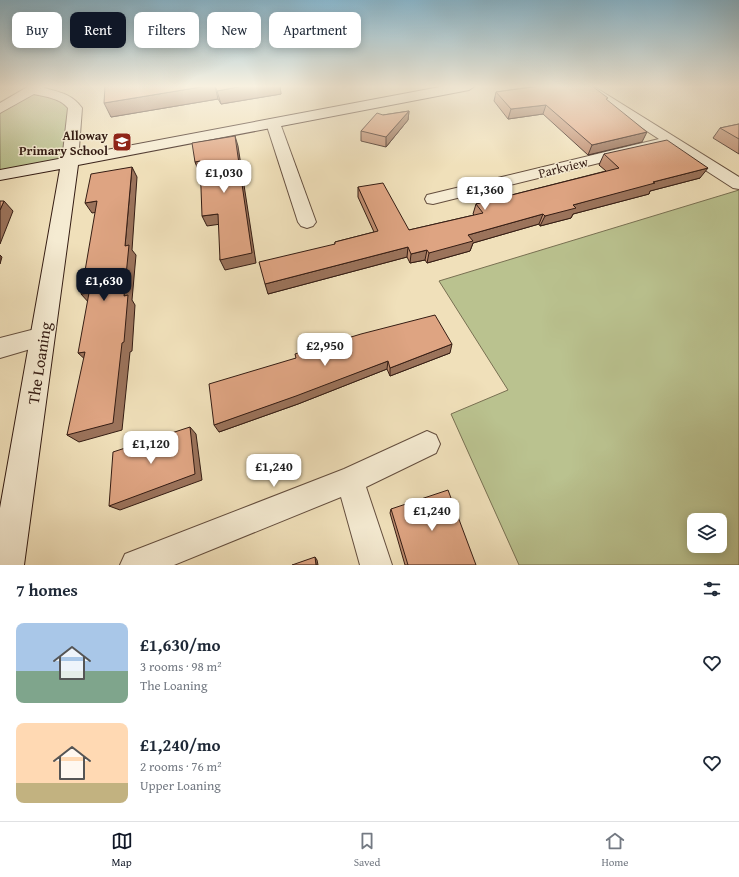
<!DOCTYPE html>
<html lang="en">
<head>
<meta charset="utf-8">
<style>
	:root { --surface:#fff; --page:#f6f6f7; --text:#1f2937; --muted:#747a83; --line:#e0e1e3; --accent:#111827 }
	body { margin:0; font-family:"Gentium Book Plus",serif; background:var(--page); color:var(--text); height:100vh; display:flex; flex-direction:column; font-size:15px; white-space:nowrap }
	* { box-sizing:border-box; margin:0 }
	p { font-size:13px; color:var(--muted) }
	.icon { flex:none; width:22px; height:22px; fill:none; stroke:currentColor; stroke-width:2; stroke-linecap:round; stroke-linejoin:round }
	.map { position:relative; height:565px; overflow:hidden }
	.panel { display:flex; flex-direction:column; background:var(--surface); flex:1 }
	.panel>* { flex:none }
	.top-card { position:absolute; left:12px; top:12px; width:400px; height:36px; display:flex; gap:8px }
	.tools { position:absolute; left:687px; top:513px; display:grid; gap:8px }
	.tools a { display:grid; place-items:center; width:40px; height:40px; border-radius:8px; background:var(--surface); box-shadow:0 2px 10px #0003; font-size:20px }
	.price { position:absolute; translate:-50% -34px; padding:0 9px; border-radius:8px; background:#fff; color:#222; font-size:13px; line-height:26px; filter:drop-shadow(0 1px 2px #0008) }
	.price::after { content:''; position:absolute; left:50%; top:24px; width:12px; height:9px; margin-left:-6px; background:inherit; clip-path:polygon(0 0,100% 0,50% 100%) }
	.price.current { background:var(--accent); color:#fff }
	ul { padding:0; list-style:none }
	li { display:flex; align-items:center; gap:12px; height:100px; padding:0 16px }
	li span { display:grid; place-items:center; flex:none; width:112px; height:80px; border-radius:8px; color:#555 }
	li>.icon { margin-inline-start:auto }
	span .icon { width:48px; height:48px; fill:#fffc; stroke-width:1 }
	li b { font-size:17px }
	h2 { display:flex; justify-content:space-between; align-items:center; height:48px; padding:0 16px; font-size:17px }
	.tag { padding:0 14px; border-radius:8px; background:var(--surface); box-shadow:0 2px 10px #0003; font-size:14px; line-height:36px }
	.tag.current { background:var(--accent); color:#fff }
	.dock { display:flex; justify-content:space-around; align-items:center; height:56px; border-top:1px solid var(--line); background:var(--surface); font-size:11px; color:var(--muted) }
	.dock a { display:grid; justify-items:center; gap:2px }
	.dock .current { color:var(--accent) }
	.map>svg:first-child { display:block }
	.green { fill:#bac28f; stroke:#787052; fill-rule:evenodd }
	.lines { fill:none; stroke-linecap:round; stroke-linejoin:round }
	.street-casing { stroke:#644e3e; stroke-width:2 }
	.secondary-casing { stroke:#351d14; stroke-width:2 }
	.street { fill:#f5ebd2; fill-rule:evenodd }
	.secondary { fill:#f5ebd2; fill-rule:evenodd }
	.wall { fill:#bf8d70; stroke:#351d14 }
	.shaded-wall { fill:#9b735b; stroke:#351d14 }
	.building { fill:#dea482; stroke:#351d14 }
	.labels { text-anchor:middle; stroke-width:3; stroke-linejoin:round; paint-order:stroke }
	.far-poi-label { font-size:13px; font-weight:bold; fill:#351d14; stroke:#f5ebd2; text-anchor:end }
	.far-street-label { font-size:13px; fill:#351d14; stroke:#f5ebd2 }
	.street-label { font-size:16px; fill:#351d14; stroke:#f5ebd2 }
</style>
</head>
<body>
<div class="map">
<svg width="739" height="565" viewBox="0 0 739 565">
	<rect width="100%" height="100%" fill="#f0e0ba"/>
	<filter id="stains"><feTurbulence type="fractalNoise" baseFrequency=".005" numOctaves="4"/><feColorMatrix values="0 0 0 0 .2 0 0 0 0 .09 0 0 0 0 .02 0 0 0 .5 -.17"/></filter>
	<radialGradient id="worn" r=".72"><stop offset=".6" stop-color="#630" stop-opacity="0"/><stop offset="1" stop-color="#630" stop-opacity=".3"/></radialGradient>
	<!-- green -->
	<g class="green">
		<polygon points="33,90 72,103 70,161 0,175 0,109"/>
		<path d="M739,190V565H519L451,414L508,390L439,281ZM694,520H720V546H694Z"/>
	</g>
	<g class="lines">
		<!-- street casing -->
		<g class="street-casing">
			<g id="street">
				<path d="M29,86H45L44,88C59,92 72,94 82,108L78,161L75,164H65L62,161L68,108C60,98 46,97 34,94L0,113V103Z"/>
				<polygon points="578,86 593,86 739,177 739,189 733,188 668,146 433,204 427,203 425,199 427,195 659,139"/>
				<polygon points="273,119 278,120 280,123 316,222 313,226 307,228 301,226 298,222 266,123 268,120"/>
				<polygon points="43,327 51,329 54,336 51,343 0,358 0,338"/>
				<polygon points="427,431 436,435 440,444 436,453 366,487 392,565 360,565 341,497 174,565 120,565 125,554 344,469"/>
			</g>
		</g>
		<!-- secondary casing -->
		<g class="secondary-casing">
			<polygon id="secondary" points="445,86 475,86 469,90 78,165 24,565 0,565 0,508 60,169 0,180 0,170"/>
		</g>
		<!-- street -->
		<use href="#street" class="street"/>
		<!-- secondary -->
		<use href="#secondary" class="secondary"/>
	</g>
	<!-- wall -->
	<g class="wall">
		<polygon points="105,86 280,86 281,94 221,104 218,99 111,117"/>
		<polygon points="537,86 592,86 607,100 642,142 588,155 543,114 508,119 494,101 496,92"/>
		<polygon points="409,111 408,120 386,147 361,141 361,131 383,115"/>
		<polygon points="739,124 739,154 713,138 720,128"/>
		<polygon points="604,154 700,178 650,191 649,194 573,214 571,218 540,226 539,224 473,243 470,251 427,263 425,260 410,263 407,257 268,294 335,244 335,242 374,232 358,197 358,187 409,230 474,215 473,214 476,204 606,171 599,165"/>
		<polygon points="450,353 390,376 387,369 298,404 219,432 296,358"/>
		<polygon points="391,509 476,565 405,565 390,513"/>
	</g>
	<!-- shaded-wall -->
	<g class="shaded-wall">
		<polygon points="207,86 215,86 218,99 111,117 104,103"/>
		<polygon points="243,86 280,86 281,94 221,104 217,91"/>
		<polygon points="546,105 543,114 508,119 511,109"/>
		<polygon points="409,111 408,120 386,147 386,137"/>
		<polygon points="647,132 642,142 588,155 592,145"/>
		<polygon points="235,136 238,146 256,263 225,270 220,260"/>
		<polygon points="200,161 204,171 199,172 195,162"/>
		<polygon points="132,167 137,177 132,250 136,255 132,300 135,305 132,351 130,352 122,430 79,442 67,435 124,296 125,246"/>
		<polygon points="708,168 700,178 650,191 649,194 573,214 571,218 540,226 545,216 573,205 653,182"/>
		<polygon points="4,201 13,211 0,244 0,210"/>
		<polygon points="97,201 104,211 92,213 85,203"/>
		<polygon points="218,214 221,224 207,226 202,216"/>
		<polygon points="543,214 539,224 473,243 470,251 427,263 429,253 468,235"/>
		<polygon points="408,247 407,257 268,294 265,284"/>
		<polygon points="427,250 425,260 410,263 411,254"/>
		<polygon points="0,255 2,257 0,264"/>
		<polygon points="89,293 90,304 81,294"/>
		<polygon points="452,344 450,353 390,376 390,368"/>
		<polygon points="85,352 88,362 78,353"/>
		<polygon points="388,361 387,369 298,404 219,432 214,425"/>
		<polygon points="190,427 196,434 202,480 120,510 109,506"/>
		<polygon points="315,557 317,560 318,565 316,565"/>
	</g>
	<!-- building -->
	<g class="building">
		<polygon points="105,86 207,86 104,103"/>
		<polygon points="215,86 243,86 217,91"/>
		<polygon points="540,86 592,86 608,98 606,99 647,132 592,145 546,105 511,109 496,92"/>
		<polygon points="409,111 386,137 361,131 377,113 383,115"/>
		<polygon points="739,124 739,139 720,128"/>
		<polygon points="235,136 252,253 220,260 218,214 202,216 200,161 195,162 192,143"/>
		<polygon points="667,140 708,168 653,182 655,183 573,205 576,208 545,216 543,214 468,235 473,241 429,253 427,250 411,254 408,247 265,284 259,262 335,244 335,242 378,231 358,187 383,183 409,230 483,213 476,204 619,168 604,154"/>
		<polygon points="132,167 125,246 129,245 124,296 128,295 124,342 122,343 113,423 67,435 85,352 78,353 89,293 81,294 97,201 85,203 91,174"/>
		<polygon points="0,201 4,201 0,210"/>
		<polygon points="435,315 452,344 390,368 388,361 296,396 214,425 209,384 296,358 295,354 361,334"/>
		<polygon points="190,427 195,474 109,506 113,452"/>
		<polygon points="448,490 476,565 408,565 391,509"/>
		<polygon points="315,557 316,565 292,565"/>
	</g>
	<!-- sky -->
	<linearGradient id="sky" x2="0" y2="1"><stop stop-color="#89b8cf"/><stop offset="0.52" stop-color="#f8f1e0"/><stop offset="1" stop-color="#f8f1e0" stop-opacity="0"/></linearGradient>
	<rect width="739" height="166" fill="url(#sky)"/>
	<!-- icons -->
	<defs>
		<g id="school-square" transform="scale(1)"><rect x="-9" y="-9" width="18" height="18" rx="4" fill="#8f2418" stroke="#f5ebd2"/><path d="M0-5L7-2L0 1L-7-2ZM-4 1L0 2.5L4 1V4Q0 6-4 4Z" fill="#fff"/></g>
	</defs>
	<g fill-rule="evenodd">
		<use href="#school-square" x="122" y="142"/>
	</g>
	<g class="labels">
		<!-- far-poi labels -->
		<g class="far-poi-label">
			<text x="108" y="140">Alloway<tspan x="108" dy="15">Primary School</tspan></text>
		</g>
		<!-- far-street labels -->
		<g class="far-street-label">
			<text transform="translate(563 167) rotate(-14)" y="5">Parkview</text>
		</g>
		<!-- street labels -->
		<g class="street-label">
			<text transform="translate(39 363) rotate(-81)" y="6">The Loaning</text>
		</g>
	</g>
	<rect width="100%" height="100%" filter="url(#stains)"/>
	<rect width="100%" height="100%" fill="url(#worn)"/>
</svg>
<div class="tools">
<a><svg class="icon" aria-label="layers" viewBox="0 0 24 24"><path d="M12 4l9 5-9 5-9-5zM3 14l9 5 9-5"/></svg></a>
</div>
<b class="price" style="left:224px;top:194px">£1,030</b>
<b class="price" style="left:485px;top:211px">£1,360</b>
<b class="price current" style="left:104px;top:302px">£1,630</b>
<b class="price" style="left:325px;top:367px">£2,950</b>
<b class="price" style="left:151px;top:465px">£1,120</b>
<b class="price" style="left:274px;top:488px">£1,240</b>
<b class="price" style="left:432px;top:532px">£1,240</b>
<div class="top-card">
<a class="tag">Buy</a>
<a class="tag current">Rent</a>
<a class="tag">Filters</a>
<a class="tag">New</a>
<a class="tag">Apartment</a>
</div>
</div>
<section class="panel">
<h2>7 homes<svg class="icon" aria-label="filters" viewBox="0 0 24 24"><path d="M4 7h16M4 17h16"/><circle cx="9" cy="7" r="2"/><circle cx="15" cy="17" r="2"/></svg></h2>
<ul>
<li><span style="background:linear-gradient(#a9c7e8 60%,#7fa58c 0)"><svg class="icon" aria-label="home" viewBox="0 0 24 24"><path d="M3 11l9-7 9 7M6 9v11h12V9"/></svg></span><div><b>£1,630/mo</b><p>3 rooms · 98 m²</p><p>The Loaning</p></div><svg class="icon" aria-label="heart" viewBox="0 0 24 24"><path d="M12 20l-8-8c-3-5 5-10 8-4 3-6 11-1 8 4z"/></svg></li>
<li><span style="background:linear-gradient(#ffd9b3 75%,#c2b280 0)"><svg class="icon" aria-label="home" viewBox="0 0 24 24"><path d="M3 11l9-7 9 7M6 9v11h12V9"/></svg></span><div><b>£1,240/mo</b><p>2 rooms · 76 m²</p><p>Upper Loaning</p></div><svg class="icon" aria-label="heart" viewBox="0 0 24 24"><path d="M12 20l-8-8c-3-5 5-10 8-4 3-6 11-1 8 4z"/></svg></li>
</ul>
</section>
<nav class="dock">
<a class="current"><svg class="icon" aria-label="map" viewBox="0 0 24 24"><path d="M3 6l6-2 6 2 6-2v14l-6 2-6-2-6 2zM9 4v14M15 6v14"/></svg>Map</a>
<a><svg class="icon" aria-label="saved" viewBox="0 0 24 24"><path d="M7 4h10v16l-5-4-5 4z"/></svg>Saved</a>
<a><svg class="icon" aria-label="home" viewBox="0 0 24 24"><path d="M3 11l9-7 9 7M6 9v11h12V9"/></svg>Home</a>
</nav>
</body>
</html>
